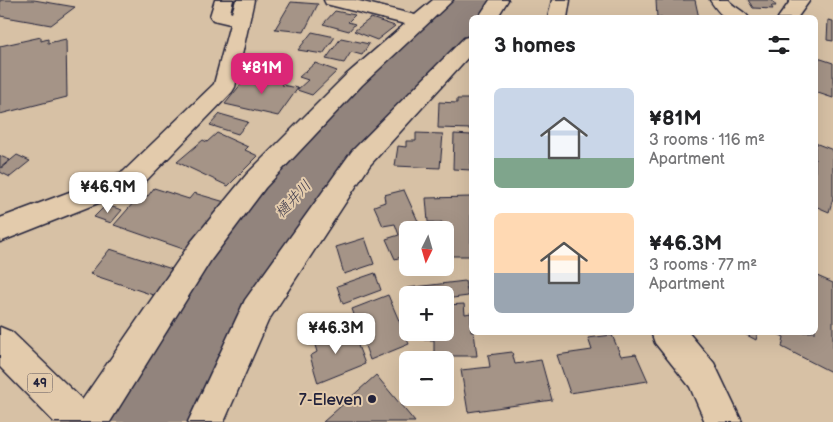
<!DOCTYPE html>
<html lang="en">
<head>
<meta charset="utf-8">
<style>
	:root { --surface:#fff; --page:#f6f6f6; --text:#202124; --muted:#757577; --accent:#db2777 }
	body { margin:0; font-family:"Balsamiq Sans","Klee One",sans-serif; background:var(--page); color:var(--text); height:100vh; display:flex; flex-direction:column; font-size:19px; white-space:nowrap }
	* { box-sizing:border-box; margin:0 }
	p { font-size:16px; color:var(--muted) }
	.icon { flex:none; width:28px; height:28px; fill:none; stroke:currentColor; stroke-width:2; stroke-linecap:round; stroke-linejoin:round }
	.map { position:relative; flex:1; overflow:hidden }
	.sheet { position:absolute; left:469px; top:15px; width:349px; height:320px; display:flex; flex-direction:column; background:var(--surface); border-radius:8px; box-shadow:0 5px 20px #0002 }
	.sheet>* { flex:none }
	.needle { width:32px; rotate:185deg }
	.controls { position:absolute; left:399px; top:221px; display:grid; gap:10px }
	.controls a { display:grid; place-items:center; width:55px; height:55px; border-radius:8px; background:var(--surface); box-shadow:0 5px 20px #0002; font-size:25px }
	.price { position:absolute; translate:-50% -42px; padding:0 11px; border-radius:10px; background:#fff; color:#222; font-size:16px; line-height:32px; filter:drop-shadow(0 1px 2px #0008) }
	.price::after { content:''; position:absolute; left:50%; top:30px; width:15px; height:11px; margin-left:-8px; background:inherit; clip-path:polygon(0 0,100% 0,50% 100%) }
	.price.selected { background:var(--accent); color:#fff }
	ul { padding:0; list-style:none }
	li { display:flex; align-items:center; gap:15px; height:125px; padding:0 25px }
	li span { display:grid; place-items:center; flex:none; width:140px; height:100px; border-radius:8px; color:#555 }
	li>.icon { margin-inline-start:auto }
	span .icon { width:60px; height:60px; fill:#fffc; stroke-width:1 }
	li b { font-size:21px }
	h2 { display:flex; justify-content:space-between; align-items:center; height:60px; padding:0 25px; font-size:21px }
	.map>svg:first-child { display:block }
	.lines { fill:none; stroke-linecap:round; stroke-linejoin:round }
	.river { fill:#92847d; fill-rule:evenodd }
	.building { fill:#a59487; stroke:#22223b }
	.street-casing { stroke:#22223b; stroke-width:3 }
	.primary-casing { stroke:#22223b; stroke-width:3 }
	.street { fill:#e3cbac; fill-rule:evenodd }
	.primary { fill:#e3cbac; fill-rule:evenodd }
	.poi-dot { fill:#22223b; stroke:#e3cbac; stroke-width:2 }
	.labels { text-anchor:middle; stroke-width:4; stroke-linejoin:round; paint-order:stroke }
	.shield { fill:#e3cbac; stroke:#5c555d; stroke-width:1 }
	.shield-label { font-size:12px; font-weight:bold; fill:#22223b }
	.water-label { font-size:15px; font-style:italic; fill:#3e3a4c; stroke:#e3cbac }
	.near-poi-label { font-size:16px; fill:#22223b; stroke:#e3cbac; text-anchor:end }
</style>
</head>
<body>
<div class="map">
<svg width="833" height="422" viewBox="0 0 833 422">
	<rect width="100%" height="100%" fill="#d7c1a5"/>
	<filter id="ink" filterUnits="userSpaceOnUse"><feTurbulence type="fractalNoise" baseFrequency=".02" numOctaves="2"/><feDisplacementMap in="SourceGraphic" scale="10" xChannelSelector="R" yChannelSelector="G"/><feConvolveMatrix kernelMatrix="1 2 1 2 8 2 1 2 1" color-interpolation-filters="sRGB"/></filter>
	<g filter="url(#ink)">
		<g class="lines">
			<!-- river -->
			<polygon class="river" points="449,0 496,0 485,18 471,18 471,35 254,295 194,422 99,422 113,389 200,247"/>
		</g>
		<!-- building -->
		<g class="building">
			<polygon points="0,0 34,0 75,7 51,25 0,16"/>
			<polygon points="656,0 695,0 699,18 657,18"/>
			<polygon points="748,0 772,0 776,6 771,6 773,9 753,8"/>
			<polygon points="291,2 318,4 304,32 275,29"/>
			<polygon points="335,11 355,15 348,22 355,24 349,31 323,24"/>
			<polygon points="371,18 395,26 377,40 354,31"/>
			<polygon points="828,20 833,21 833,41 827,40"/>
			<polygon points="312,32 335,37 323,54 298,50"/>
			<polygon points="41,37 41,41 48,39 48,43 66,39 67,97 0,114 0,46"/>
			<polygon points="341,38 369,44 362,55 351,52 344,63 326,59"/>
			<polygon points="815,57 833,63 833,98 815,92"/>
			<polygon points="315,63 337,71 312,95 297,90 308,80 299,77"/>
			<polygon points="250,73 285,81 282,85 298,88 278,116 225,104"/>
			<polygon points="457,99 471,99 471,129 438,128 439,102 457,103"/>
			<polygon points="220,114 248,122 238,134 210,125"/>
			<polygon points="217,133 248,147 245,150 258,156 228,186 177,162 203,140 207,142"/>
			<polygon points="416,133 443,134 440,168 395,166 398,146 406,147 406,141 416,141"/>
			<polygon points="454,134 471,135 471,170 453,169"/>
			<polygon points="815,143 833,150 833,198 829,212 815,206"/>
			<polygon points="17,155 30,161 10,177 0,172 0,169"/>
			<polygon points="0,156 10,160 0,168"/>
			<polygon points="154,188 189,199 194,193 225,202 189,251 114,225 141,194 148,196"/>
			<polygon points="404,190 422,230 408,230 408,255 395,259 386,239 399,235 395,224 383,226 374,206 385,202 384,195"/>
			<polygon points="471,197 471,256 445,256 445,230 443,230 442,222 428,222 426,198"/>
			<polygon points="106,205 122,210 111,223 94,217"/>
			<polygon points="365,238 374,264 344,274 336,247"/>
			<polygon points="110,249 175,270 156,296 90,274"/>
			<polygon points="375,273 381,290 343,304 337,286"/>
			<polygon points="815,275 833,283 833,373 782,347 784,337 774,332 815,332"/>
			<polygon points="465,281 468,296 445,299 445,295 408,295 407,288"/>
			<polygon points="388,295 409,344 370,360 352,309"/>
			<polygon points="464,304 465,314 471,313 471,332 474,332 477,356 434,356 434,340 424,340 424,332 445,332 445,305"/>
			<polygon points="351,327 365,364 318,383 310,356 317,352 314,342"/>
			<polygon points="741,332 758,332 756,340"/>
			<polygon points="612,335 621,356 636,354 648,381 570,393 557,355 592,350 588,338"/>
			<polygon points="512,352 515,364 541,360 552,400 468,412 461,370 490,367 488,355"/>
			<polygon points="376,375 415,422 323,422"/>
		</g>
		<g class="lines">
			<!-- street casing -->
			<g class="street-casing">
				<g id="street">
					<polygon points="215,0 233,0 230,12 232,13 236,0 254,0 235,87 232,92 141,186 0,242 0,218 123,172 214,84 230,24 213,20 210,16"/>
					<polygon points="324,0 355,0 415,15 433,0 453,0 362,85 265,188 211,260 110,422 71,422 76,409 191,242 247,174 346,75 405,24 326,4"/>
					<polygon points="490,0 508,0 497,18 478,18"/>
					<polygon points="552,0 570,0 567,18 548,18"/>
					<path d="M710,0H728C734,8 744,10 749,18C725,18 724,21 710,0Z"/>
					<polygon points="791,0 810,0 797,18 778,18"/>
					<polygon points="471,36 471,54 370,165 268,321 224,422 188,422 245,300 352,151 464,38"/>
					<polygon points="651,332 688,332 714,363 742,422 705,422 690,387 655,343"/>
				</g>
			</g>
			<!-- primary casing -->
			<g class="primary-casing">
				<polygon id="primary" points="0,327 12,332 92,409 97,422 54,422 0,367"/>
			</g>
			<!-- street -->
			<use href="#street" class="street"/>
			<!-- primary -->
			<use href="#primary" class="primary"/>
		</g>
	</g>
	<!-- markers -->
	<circle class="poi-dot" cx="372" cy="399" r="5"/>
	<g class="labels">
		<!-- shield labels -->
		<rect class="shield" x="27.5" y="373.5" width="25" height="19" rx="4"/>
		<g class="shield-label">
			<text x="40" y="387">49</text>
		</g>
		<!-- water labels -->
		<g class="water-label">
			<text transform="translate(293 199) rotate(-47)" y="5">樋井川</text>
		</g>
		<!-- near-poi labels -->
		<g class="near-poi-label">
			<text x="362" y="405">7-Eleven</text>
		</g>
	</g>
</svg>
<div class="controls">
<a><svg class="needle" viewBox="-14 -14 28 28"><path d="M0-13l5 13h-10z" fill="#e53935"/><path d="M0 13l5-13h-10z" fill="#757577"/></svg></a>
<a>+</a>
<a>−</a>
</div>
<b class="price selected" style="left:262px;top:95px">¥81M</b>
<b class="price" style="left:108px;top:214px">¥46.9M</b>
<b class="price" style="left:336px;top:355px">¥46.3M</b>
<section class="sheet">
<h2>3 homes<svg class="icon" aria-label="filters" viewBox="0 0 24 24"><path d="M4 7h16M4 17h16"/><circle cx="9" cy="7" r="2"/><circle cx="15" cy="17" r="2"/></svg></h2>
<ul>
<li><span style="background:linear-gradient(#c9d6e8 70%,#7fa58c 0)"><svg class="icon" aria-label="home" viewBox="0 0 24 24"><path d="M3 11l9-7 9 7M6 9v11h12V9"/></svg></span><div><b>¥81M</b><p>3 rooms · 116 m²</p><p>Apartment</p></div></li>
<li><span style="background:linear-gradient(#ffd9b3 60%,#9aa5b1 0)"><svg class="icon" aria-label="home" viewBox="0 0 24 24"><path d="M3 11l9-7 9 7M6 9v11h12V9"/></svg></span><div><b>¥46.3M</b><p>3 rooms · 77 m²</p><p>Apartment</p></div></li>
</ul>
</section>
</div>
</body>
</html>
